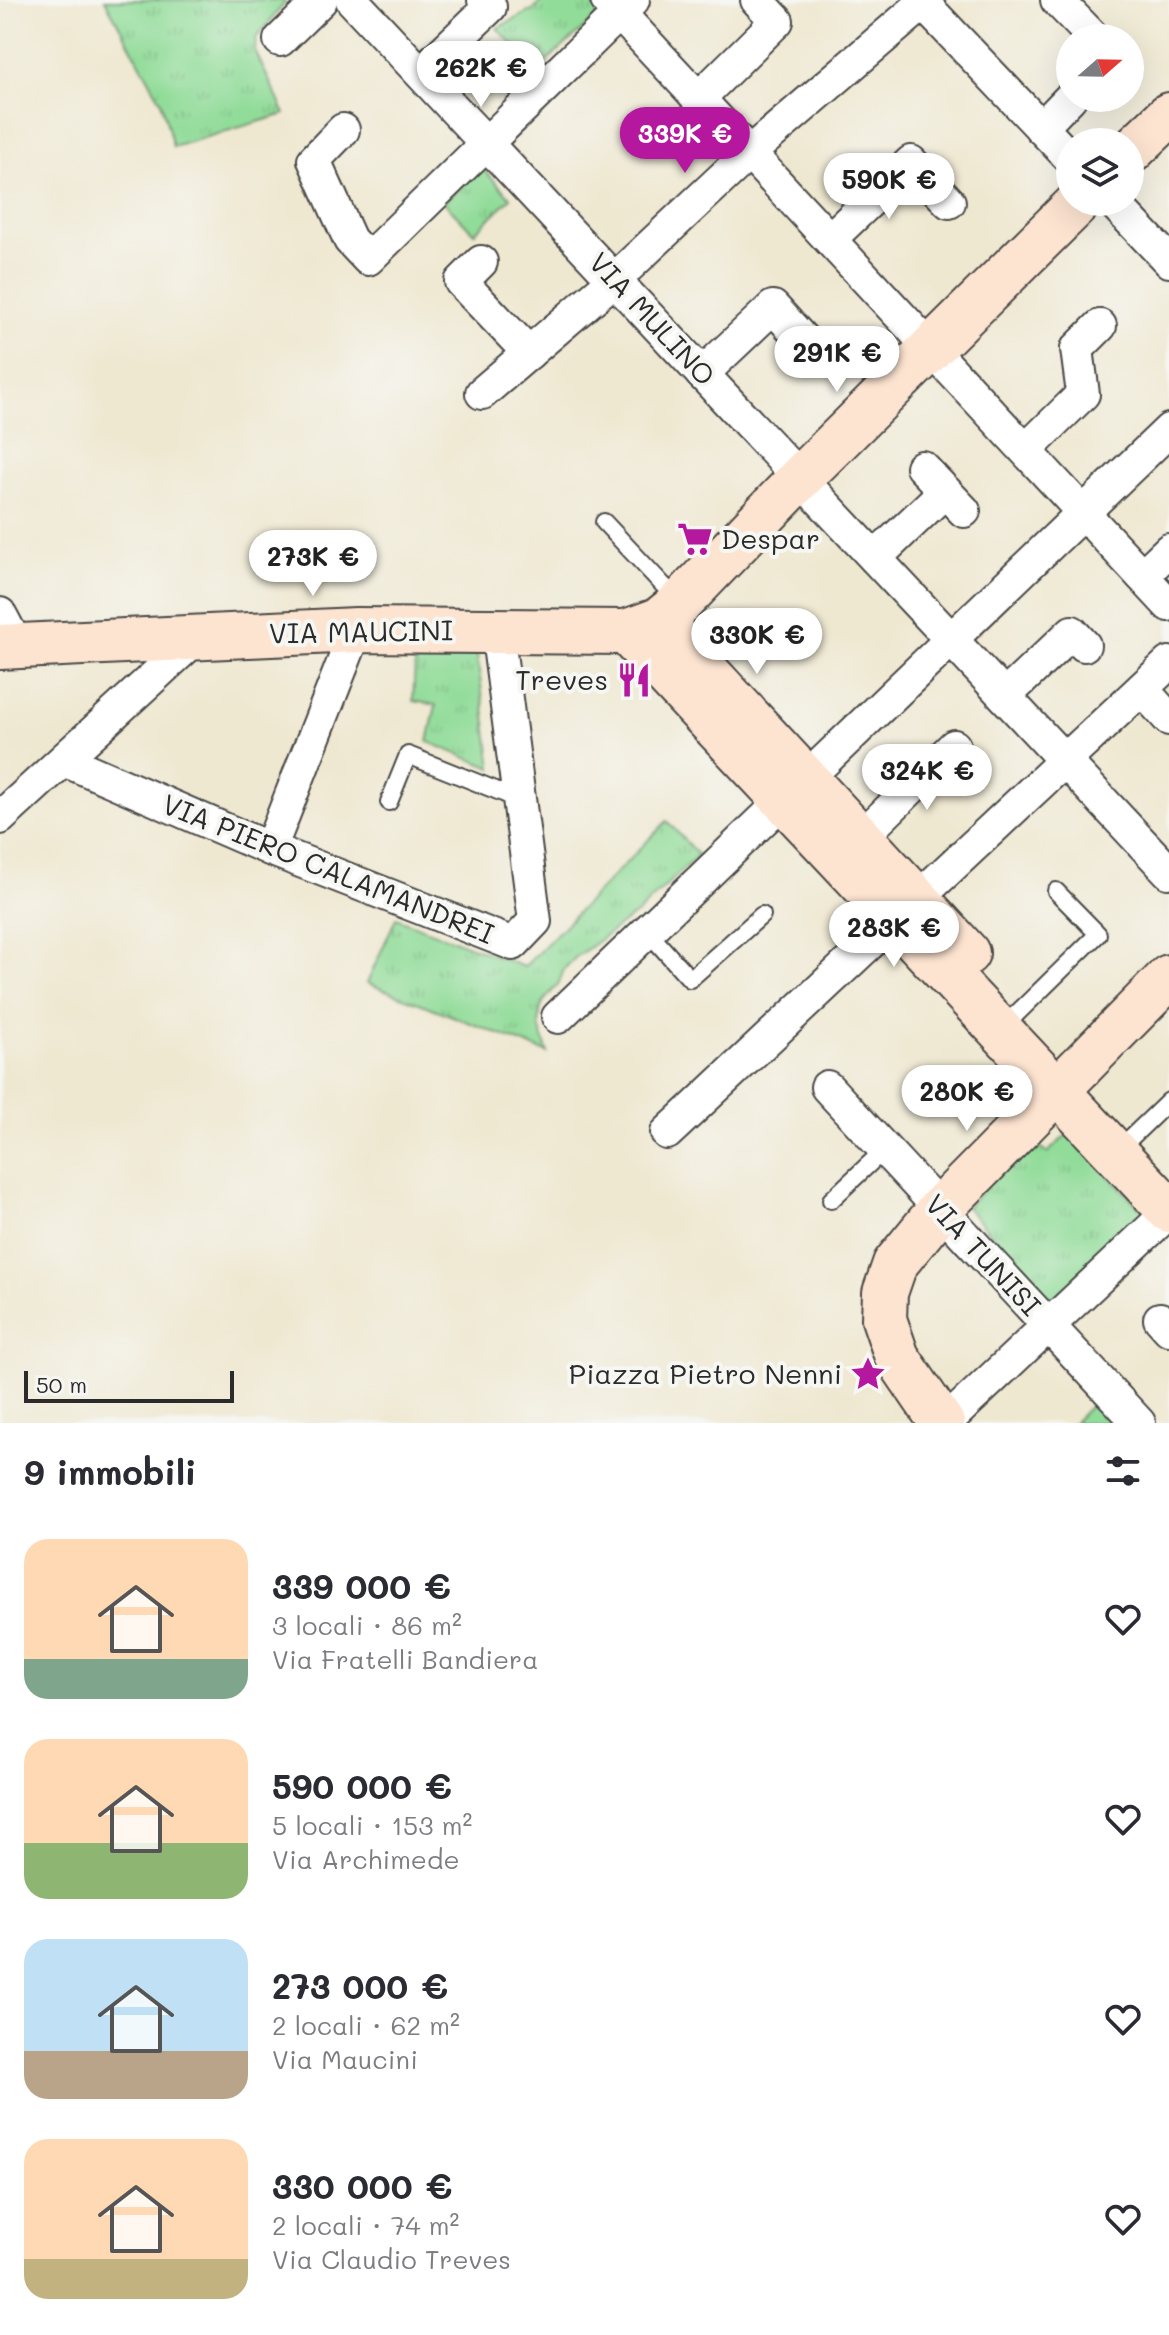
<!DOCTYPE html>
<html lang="it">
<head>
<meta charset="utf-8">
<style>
	:root { --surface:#fff; --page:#f2f2f3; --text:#2b2b33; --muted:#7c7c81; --accent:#b5179e }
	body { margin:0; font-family:Mali,sans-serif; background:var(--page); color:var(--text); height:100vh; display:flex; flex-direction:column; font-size:30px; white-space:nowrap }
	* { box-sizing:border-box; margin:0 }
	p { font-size:26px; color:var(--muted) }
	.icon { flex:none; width:44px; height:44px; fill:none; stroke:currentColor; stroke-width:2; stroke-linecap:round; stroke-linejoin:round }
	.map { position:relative; height:1423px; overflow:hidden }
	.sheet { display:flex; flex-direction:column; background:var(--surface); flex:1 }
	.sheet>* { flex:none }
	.needle { width:52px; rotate:70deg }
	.tools { position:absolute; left:1056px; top:24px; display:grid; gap:16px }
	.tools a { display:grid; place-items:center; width:88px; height:88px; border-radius:50%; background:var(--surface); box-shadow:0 8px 32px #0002; font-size:40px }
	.scale { position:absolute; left:24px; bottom:20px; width:210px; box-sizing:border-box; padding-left:8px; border:4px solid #2b2b2b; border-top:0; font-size:22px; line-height:28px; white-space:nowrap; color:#2b2b2b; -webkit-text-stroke:6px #f6f6f2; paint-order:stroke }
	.price { position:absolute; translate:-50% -68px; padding:0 18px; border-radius:28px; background:#fff; color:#222; font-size:26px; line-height:52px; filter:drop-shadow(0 2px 4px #0008) }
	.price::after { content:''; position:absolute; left:50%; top:48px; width:24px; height:18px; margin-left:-12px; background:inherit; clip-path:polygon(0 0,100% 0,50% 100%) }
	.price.active { background:var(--accent); color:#fff }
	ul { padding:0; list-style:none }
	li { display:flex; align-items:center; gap:24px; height:200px; padding:0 24px }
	li span { display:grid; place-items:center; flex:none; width:224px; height:160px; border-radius:24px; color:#555 }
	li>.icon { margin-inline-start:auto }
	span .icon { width:96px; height:96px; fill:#fffc; stroke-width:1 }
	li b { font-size:34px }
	h2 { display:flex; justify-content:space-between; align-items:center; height:96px; padding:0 24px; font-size:34px }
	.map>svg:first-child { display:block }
	.grass { fill:url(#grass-tufts); stroke:#5e8462; stroke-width:2 }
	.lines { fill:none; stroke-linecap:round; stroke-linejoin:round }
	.lane-casing { stroke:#484744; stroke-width:20 }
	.street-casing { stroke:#484744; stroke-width:36 }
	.secondary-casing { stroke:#484744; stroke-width:48 }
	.lane { stroke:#fff; stroke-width:16 }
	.street { stroke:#fff; stroke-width:32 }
	.secondary { stroke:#fde4d1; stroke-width:44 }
	.labels { text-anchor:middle; stroke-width:8; stroke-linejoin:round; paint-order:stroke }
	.street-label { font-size:28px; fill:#2b2b2b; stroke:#f6f6f2 }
	.poi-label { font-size:28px; fill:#2b2b2b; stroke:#f6f6f2; text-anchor:end }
</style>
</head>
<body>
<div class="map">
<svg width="1169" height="1423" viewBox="0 0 1169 1423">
	<defs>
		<pattern id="grass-tufts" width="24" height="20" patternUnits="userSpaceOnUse" patternTransform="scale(2)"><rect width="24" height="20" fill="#91dc99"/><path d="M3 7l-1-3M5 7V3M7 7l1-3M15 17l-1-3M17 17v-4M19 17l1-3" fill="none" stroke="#7dbd84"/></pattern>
	</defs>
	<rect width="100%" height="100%" fill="#f6f6f2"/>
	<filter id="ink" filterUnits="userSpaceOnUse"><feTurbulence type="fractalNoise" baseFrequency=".0125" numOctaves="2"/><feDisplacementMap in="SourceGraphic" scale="16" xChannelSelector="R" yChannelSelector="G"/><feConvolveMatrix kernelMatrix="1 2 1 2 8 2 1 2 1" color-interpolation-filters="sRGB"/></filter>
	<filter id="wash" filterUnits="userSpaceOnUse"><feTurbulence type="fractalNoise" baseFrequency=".006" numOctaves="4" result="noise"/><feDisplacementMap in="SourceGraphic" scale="32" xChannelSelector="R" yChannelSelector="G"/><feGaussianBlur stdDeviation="1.8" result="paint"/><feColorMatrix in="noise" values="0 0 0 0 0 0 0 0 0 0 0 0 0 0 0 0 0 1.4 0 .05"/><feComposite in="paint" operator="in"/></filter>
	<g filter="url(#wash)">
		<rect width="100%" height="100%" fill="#efe8d1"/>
		<!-- grass -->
		<g class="grass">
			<polygon points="105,0 283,0 285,3 256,38 255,51 285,114 173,147 161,101"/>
			<polygon points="543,0 590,0 601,13 537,70 497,28 533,10"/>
			<polygon points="481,167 511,198 474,233 444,202"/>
			<polygon points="416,644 476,647 492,768 428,742 436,705 413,701"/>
			<polygon points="667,821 698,855 640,911 576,957 564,969 559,983 543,1002 540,1012 539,1026 548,1053 367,983 396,918 524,967"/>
			<polygon points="1068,1134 1148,1216 1054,1304 966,1207 1034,1140 1047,1153"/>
			<polygon points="1097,1399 1120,1423 1073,1423"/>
		</g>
	</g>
	<g filter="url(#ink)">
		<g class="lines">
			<!-- lane casing -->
			<g class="lane-casing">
				<g id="lane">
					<polyline points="604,522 679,602"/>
					<polyline points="389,802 408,755 518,799"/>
					<polyline points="647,931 690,979 762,915"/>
					<polyline points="1000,1030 1098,934 1056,891"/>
					<polyline points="1116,1152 1169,1101"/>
					<polyline points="831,1200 885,1149"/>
				</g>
			</g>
			<!-- street casing -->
			<g class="street-casing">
				<g id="street">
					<polyline points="352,0 1169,872"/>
					<polyline points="607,0 1169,605"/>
					<polyline points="920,0 1070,158"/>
					<polyline points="1057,0 1094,38"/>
					<polyline points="280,40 321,0"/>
					<polyline points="421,73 490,7 484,0"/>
					<polyline points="699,98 777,21 757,0"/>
					<polyline points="1041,128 1070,98"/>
					<polyline points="343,130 314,160 350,240 368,259 633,0"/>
					<polyline points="1113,202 1169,261"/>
					<polyline points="830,239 911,162 949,202"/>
					<polyline points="481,262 461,282 529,353"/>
					<polyline points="702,374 773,307 805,342"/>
					<polyline points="482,393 615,279 749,153 927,0"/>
					<polyline points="1026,450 1083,394 1077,349 1100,326"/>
					<polyline points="922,467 945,491"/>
					<polyline points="875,558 945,491 964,511"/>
					<polyline points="1142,576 1169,550"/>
					<polyline points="0,614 17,646"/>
					<polyline points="689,653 746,633 795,634"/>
					<polyline points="1142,689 1169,719"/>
					<polyline points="1005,696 1072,632 1084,645"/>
					<polyline points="64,760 270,849 513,944 535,921 497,630"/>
					<polyline points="0,818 196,638"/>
					<polyline points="270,849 356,630"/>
					<polyline points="846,852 954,746"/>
					<polyline points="558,1017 1169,430"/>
					<polyline points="827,1087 1139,1423"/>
					<polyline points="667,1133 1169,663"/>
					<polyline points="1160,1319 1169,1329"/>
					<polyline points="945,1423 1169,1212"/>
				</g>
			</g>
			<!-- secondary casing -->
			<g class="secondary-casing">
				<g id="secondary">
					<polyline points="1130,152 1169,115"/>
					<polyline points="659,620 967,953"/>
					<polyline points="626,632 1169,1210"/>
					<polyline points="0,647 356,630 626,632 659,620 680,603 800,478 1079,202"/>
					<polyline points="942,1423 897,1357 884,1319 885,1293 895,1264 940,1209 1169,977"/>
				</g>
			</g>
			<!-- lane -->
			<use href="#lane" class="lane"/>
			<!-- street -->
			<use href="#street" class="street"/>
			<!-- secondary -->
			<use href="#secondary" class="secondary"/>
		</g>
	</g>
	<!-- icons -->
	<defs>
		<g id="supermarket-bare" transform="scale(2.76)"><path d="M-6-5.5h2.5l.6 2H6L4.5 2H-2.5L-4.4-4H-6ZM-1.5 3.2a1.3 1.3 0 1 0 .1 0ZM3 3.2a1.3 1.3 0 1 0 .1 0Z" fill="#b5179e" stroke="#f6f6f2" stroke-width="2.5" paint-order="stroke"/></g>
		<g id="restaurant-bare" transform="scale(2.76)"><path d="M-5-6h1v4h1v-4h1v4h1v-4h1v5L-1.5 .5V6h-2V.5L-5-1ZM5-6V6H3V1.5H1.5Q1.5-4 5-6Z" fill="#b5179e" stroke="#f6f6f2" stroke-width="2.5" paint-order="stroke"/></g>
		<g id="sight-bare" transform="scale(2.76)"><path d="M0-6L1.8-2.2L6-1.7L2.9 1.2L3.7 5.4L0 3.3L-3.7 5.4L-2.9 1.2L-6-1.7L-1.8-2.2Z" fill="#b5179e" stroke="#f6f6f2" stroke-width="2.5" paint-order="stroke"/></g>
	</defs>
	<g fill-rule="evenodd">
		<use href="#supermarket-bare" x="695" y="539"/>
		<use href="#restaurant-bare" x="634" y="680"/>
		<use href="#sight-bare" x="868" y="1374"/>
	</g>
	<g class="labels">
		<!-- street labels -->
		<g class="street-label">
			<text transform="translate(652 319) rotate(47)" y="10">VIA MULINO</text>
			<text transform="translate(361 632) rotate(-1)" y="10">VIA MAUCINI</text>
			<text transform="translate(328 869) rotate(22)" y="10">VIA PIERO CALAMANDREI</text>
			<text transform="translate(983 1255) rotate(47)" y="10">VIA TUNISI</text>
		</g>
		<!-- poi labels -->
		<g class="poi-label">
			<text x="721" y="549" text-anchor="start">Despar</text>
			<text x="608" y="690">Treves</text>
			<text x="842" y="1384">Piazza Pietro Nenni</text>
		</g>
	</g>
</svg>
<div class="tools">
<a><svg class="needle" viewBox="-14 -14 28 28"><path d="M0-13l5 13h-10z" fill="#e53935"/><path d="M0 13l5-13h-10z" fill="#7c7c81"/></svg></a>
<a><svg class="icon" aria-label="layers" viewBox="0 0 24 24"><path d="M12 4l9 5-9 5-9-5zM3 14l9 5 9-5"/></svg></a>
</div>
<div class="scale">50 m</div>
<b class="price" style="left:481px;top:109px">262K €</b>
<b class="price active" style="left:685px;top:175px">339K €</b>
<b class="price" style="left:889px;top:221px">590K €</b>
<b class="price" style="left:837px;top:394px">291K €</b>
<b class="price" style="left:313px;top:598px">273K €</b>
<b class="price" style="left:757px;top:676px">330K €</b>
<b class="price" style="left:927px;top:812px">324K €</b>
<b class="price" style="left:894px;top:969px">283K €</b>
<b class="price" style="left:967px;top:1133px">280K €</b>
</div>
<section class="sheet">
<h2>9 immobili<svg class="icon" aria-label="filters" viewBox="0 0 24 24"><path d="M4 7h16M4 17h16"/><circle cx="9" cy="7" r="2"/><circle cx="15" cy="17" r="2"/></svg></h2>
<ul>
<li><span style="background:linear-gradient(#ffd9b3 75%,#7fa58c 0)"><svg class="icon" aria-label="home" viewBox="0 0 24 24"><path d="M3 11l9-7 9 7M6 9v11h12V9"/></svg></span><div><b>339 000 €</b><p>3 locali · 86 m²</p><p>Via Fratelli Bandiera</p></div><svg class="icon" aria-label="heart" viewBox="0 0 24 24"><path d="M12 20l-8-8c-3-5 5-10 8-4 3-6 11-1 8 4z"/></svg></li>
<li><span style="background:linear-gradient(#ffd9b3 65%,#8fb573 0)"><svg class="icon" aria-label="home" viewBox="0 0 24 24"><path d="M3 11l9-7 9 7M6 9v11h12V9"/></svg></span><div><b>590 000 €</b><p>5 locali · 153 m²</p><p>Via Archimede</p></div><svg class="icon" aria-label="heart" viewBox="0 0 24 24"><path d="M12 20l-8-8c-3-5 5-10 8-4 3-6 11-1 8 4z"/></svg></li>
<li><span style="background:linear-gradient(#bfe0f5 70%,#b9a48a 0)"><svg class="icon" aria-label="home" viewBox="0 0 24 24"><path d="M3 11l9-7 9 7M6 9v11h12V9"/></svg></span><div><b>273 000 €</b><p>2 locali · 62 m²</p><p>Via Maucini</p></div><svg class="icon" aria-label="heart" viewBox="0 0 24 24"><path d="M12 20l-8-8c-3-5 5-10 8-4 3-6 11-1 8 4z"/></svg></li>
<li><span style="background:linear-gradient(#ffd9b3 75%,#c2b280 0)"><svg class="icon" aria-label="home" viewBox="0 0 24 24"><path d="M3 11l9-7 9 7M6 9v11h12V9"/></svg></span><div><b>330 000 €</b><p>2 locali · 74 m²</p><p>Via Claudio Treves</p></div><svg class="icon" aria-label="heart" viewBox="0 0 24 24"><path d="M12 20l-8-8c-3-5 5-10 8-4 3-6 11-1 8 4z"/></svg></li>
</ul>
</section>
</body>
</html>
